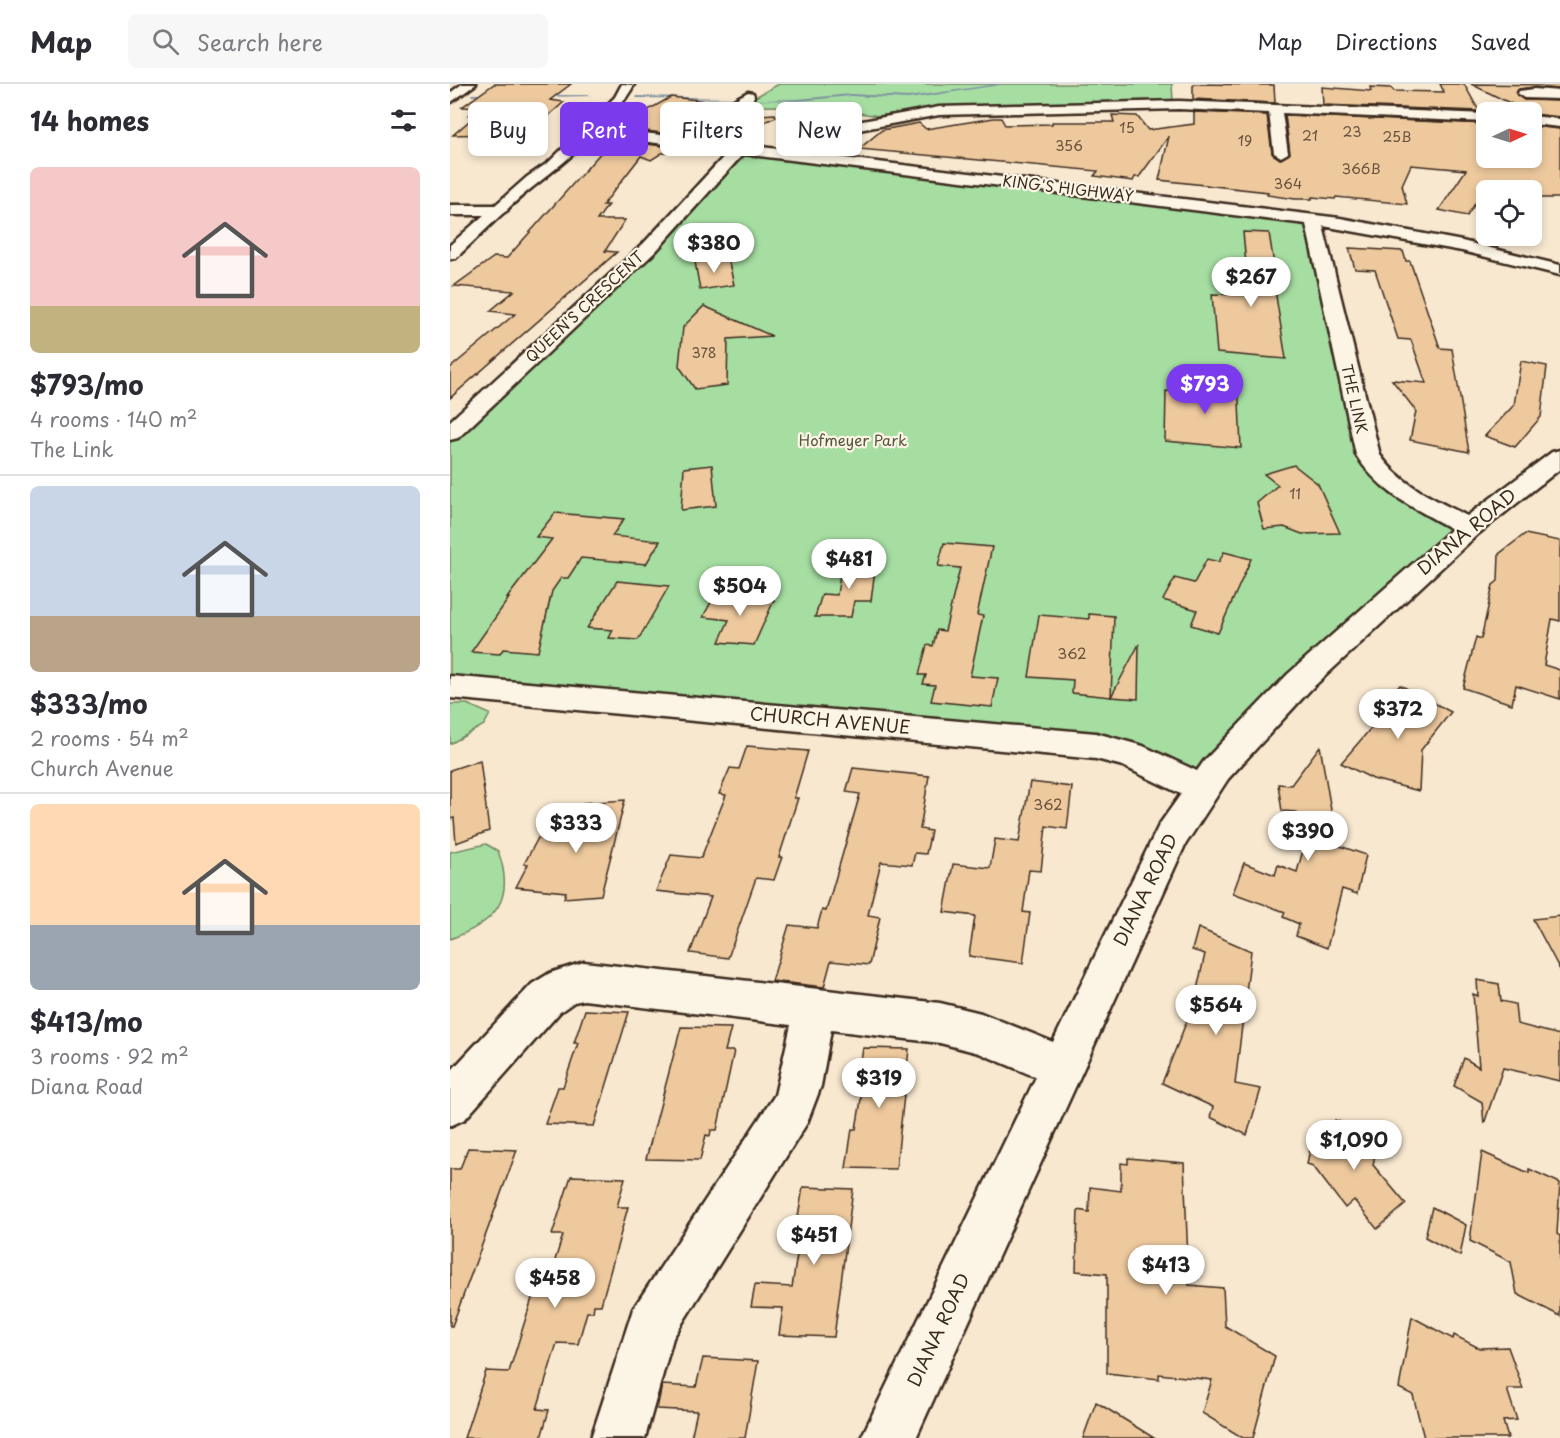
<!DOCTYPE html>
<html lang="en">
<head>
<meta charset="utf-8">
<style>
	:root { --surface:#fff; --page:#f7f7f7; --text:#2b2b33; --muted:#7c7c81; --line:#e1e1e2; --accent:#7c3aed }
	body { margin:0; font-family:"Playpen Sans",sans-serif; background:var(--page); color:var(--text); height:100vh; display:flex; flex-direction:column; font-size:22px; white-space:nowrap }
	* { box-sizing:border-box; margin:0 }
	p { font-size:20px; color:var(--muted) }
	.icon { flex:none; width:33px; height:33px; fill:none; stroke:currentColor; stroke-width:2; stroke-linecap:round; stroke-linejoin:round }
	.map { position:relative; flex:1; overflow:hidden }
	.sheet { display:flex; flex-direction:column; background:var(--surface); width:450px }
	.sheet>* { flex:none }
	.banner { position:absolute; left:18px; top:18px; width:570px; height:54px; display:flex; gap:12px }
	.needle { width:39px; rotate:86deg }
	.controls { position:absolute; left:1026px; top:18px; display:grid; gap:12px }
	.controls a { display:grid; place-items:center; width:66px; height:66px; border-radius:9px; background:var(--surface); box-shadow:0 3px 9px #0003; font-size:30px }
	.price { position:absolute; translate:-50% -51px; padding:0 14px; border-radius:21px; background:#fff; color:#222; font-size:20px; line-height:39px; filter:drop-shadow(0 2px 3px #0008) }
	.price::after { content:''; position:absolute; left:50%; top:36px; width:18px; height:14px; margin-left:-9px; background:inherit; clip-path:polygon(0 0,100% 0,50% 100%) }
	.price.active { background:var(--accent); color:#fff }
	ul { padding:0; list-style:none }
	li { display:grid; align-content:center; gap:12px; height:318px; padding:0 30px }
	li+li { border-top:2px solid var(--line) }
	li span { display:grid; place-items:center; height:186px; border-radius:9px; color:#555 }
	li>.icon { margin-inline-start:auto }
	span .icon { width:108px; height:108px; fill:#fffc; stroke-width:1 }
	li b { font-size:26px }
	h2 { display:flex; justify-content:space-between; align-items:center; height:72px; padding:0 30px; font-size:26px }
	.pill { padding:0 21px; border-radius:9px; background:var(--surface); box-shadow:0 3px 9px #0003; font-size:21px; line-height:54px }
	.pill.active { background:var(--accent); color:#fff }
	header { display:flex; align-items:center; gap:36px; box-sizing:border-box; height:84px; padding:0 30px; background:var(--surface); border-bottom:2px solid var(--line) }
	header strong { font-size:28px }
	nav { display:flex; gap:33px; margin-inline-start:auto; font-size:21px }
	.search { width:420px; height:54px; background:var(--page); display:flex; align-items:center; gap:15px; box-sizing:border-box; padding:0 21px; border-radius:9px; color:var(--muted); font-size:22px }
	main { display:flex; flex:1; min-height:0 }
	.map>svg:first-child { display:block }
	.green { fill:#a6dea2; stroke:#708460; stroke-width:1.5 }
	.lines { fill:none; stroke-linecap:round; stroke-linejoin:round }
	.stream { fill:#7f91a0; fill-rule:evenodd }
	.building { fill:#eec99e; stroke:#3b2a1e; stroke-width:1.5 }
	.minor-casing { stroke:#3b2a1e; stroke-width:5 }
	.major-casing { stroke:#3b2a1e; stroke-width:5 }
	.minor { fill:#fcf5e5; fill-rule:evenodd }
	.major { fill:#fcf5e5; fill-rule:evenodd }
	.labels { text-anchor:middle; stroke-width:4.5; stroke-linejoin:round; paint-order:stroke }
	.far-number-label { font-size:14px; fill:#68523e }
	.far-street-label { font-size:15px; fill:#3b2a1e; stroke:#fcf5e5 }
	.far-park-label { font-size:15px; fill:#56573f; stroke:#fcf5e5 }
	.number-label { font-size:15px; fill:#68523e }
	.street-label { font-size:18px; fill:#3b2a1e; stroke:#fcf5e5 }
</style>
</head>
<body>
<header>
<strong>Map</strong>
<div class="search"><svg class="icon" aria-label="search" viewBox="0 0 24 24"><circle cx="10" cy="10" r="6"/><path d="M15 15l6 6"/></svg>Search here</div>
<nav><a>Map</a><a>Directions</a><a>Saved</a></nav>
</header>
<main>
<section class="sheet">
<h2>14 homes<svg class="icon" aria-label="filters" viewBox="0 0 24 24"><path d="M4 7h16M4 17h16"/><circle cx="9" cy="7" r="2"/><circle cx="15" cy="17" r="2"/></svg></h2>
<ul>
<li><span style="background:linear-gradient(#f6c9c9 75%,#c2b280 0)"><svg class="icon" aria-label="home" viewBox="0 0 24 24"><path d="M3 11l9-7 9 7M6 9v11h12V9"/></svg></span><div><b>$793/mo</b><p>4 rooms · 140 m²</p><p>The Link</p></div></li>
<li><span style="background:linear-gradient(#c9d6e8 70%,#b9a48a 0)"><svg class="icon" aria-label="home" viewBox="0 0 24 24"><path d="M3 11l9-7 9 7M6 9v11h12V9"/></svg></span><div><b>$333/mo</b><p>2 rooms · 54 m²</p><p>Church Avenue</p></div></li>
<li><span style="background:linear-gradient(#ffd9b3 65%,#9aa5b1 0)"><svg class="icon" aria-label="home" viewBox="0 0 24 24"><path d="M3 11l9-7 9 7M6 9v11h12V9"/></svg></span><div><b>$413/mo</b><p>3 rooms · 92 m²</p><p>Diana Road</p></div></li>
</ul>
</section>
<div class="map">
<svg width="1110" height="1354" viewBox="0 0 1110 1354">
	<rect width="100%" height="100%" fill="#f8e8d0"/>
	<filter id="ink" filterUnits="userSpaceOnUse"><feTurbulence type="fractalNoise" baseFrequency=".0167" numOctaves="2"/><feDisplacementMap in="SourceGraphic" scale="12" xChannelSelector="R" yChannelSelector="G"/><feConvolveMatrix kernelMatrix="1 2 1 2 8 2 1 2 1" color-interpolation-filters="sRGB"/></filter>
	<g filter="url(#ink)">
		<!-- green -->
		<g class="green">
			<polygon points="329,0 722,0 723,17 494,22 429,32 409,29 409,23 296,22 296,18"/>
			<polygon points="296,71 856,138 928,387 1019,444 752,705 660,654 0,592 0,352"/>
			<polygon points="0,620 17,620 40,630 34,641 0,660"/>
			<path d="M36,760L48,767C66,816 45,839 0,855V768Z"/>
		</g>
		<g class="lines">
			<!-- stream -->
			<g class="stream">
				<polygon points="548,0 556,0 458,15 401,12 348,17 301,16 348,15 401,10 458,13"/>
				<polygon points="21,10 40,10 42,11 22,12"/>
				<polygon points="95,11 140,11 142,12 94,13"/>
				<polygon points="187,12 284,14 286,15 186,14"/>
			</g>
		</g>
		<!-- building -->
		<g class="building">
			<polygon points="44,0 121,0 100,16 114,18 79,49 3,51 26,31 19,31 29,24 12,23"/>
			<polygon points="743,0 824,1 825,19 743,15"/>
			<polygon points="990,0 1014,0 1029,27 873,21 872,3 921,7 920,3 941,4 944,7 994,8"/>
			<polygon points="1021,0 1110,1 1110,5 1084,3 1069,5 1066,9 1074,16 1110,17 1110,33 1082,30"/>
			<polygon points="221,13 274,19 219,50 173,44 182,35"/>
			<polygon points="744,28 817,31 822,69 830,75 840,69 835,31 1036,40 1036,74 1082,74 1082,42 1110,45 1110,114 1082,114 1082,106 1036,106 1036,115 1028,115 1017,132 989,126 1016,86 961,81 952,101 957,120 886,113 885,115 862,113 862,115 845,115 817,111 818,108 709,96 719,52 689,93 685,93 683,97 644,92 648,87 409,65 432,46 469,39 476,45 544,34 551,34 555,41 602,40 602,38 664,38 662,31 687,32 698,46 744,40"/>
			<polygon points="325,30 326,33 276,54 248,50 277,33"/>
			<polygon points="162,56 222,63 217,69 212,69 201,76 191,72 153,121 158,121 147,136 175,136 155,167 167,168 0,314 0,284 65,230 40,227 64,207 4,202 44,173 57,174"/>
			<polygon points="793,148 819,149 825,187 822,187 836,275 767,269 762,210 796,211 795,202 798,202"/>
			<polygon points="899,164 953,167 956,177 960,177 990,264 1002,265 1019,368 960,356 966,327 942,296 976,299 961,256 948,255 925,186 905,185"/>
			<polygon points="278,174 284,201 250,206 245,178"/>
			<polygon points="254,222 322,252 278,255 277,301 245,305 229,282 233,243"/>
			<polygon points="1071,277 1097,282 1091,333 1065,363 1035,352 1064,321"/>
			<polygon points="753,293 788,296 791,364 715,357 716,307 752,310"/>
			<polygon points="262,381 266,422 231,426 234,384"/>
			<polygon points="844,381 868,400 890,449 852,450 834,443 814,445 807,419 828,401 814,390"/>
			<polygon points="105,429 174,435 162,452 210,457 196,480 131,474 118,494 111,494 102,507 88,568 53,565 50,570 21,568 59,514 57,514 102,455 86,453"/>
			<polygon points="1075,450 1110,457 1110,537 1102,535 1094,581 1110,586 1110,615 1066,601 1062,620 1013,604 1026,553 1031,555 1043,501 1048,497 1049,470"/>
			<polygon points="494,459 542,463 527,531 533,532 520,592 548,594 542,623 481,617 485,601 473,600 476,591 469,591 477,561 483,562 487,546 495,547 510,484 488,482"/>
			<polygon points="774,468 801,475 768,549 741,541 747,526 713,516 725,494 744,499 757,475 769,478"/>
			<polygon points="426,477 421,517 404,517 401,533 365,533 372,510 387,511 392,478"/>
			<polygon points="167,497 219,502 188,556 159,554 163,546 137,544"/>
			<polygon points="265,511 324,516 304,561 269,558 279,536 253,533"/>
			<polygon points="639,530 664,532 661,613 622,609 623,596 579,593 589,531 639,535"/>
			<polygon points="689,560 688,615 661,613"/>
			<polygon points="950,601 1001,628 971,666 969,707 923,695 891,679 940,622 934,619"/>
			<polygon points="297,662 358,667 344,714 348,714 329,773 332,773 324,796 306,794 278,874 240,869 261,813 206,807 221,771 251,774 276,711 269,710 280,684 289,685"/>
			<polygon points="870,662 887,761 916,771 907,810 892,805 877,864 846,852 849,840 833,833 835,828 783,809 794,779 825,791 828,781 847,788 861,737 847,736 846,728 832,727 828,700 841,701"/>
			<polygon points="30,676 39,747 6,759 4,734 0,735 0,686"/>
			<polygon points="403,684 479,692 470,745 481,747 476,770 465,769 462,781 431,778 418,831 430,833 419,881 381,877 374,903 322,897 339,841 367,844 372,826 376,827 410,710 396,708"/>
			<polygon points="580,698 622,703 617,745 596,742 591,787 579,786 573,828 580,829 573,879 519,872 525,832 494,828 503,780 540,784 545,755 569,758"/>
			<polygon points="175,716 151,811 114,814 116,808 66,803 78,780 74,780 88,754 122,758 133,719"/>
			<polygon points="1110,832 1110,886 1083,835"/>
			<polygon points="748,844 801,867 785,1000 811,1005 797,1051 760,1033 763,1023 712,999 744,919 755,870 742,866"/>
			<polygon points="1027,896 1049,900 1051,917 1065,920 1067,940 1110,951 1110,997 1053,984 1034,1040 1032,1018 1004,1002 1014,974 1029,983 1023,910 1028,912"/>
			<polygon points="135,926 179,928 144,1042 95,1040 108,1003 113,1003 128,959 124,959"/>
			<polygon points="231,943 281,944 275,967 284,967 267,1046 261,1046 260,1052 256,1051 250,1076 196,1075"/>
			<polygon points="413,964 459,965 446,1085 396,1084 402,1045 406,1045 410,1022 413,998 408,998"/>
			<polygon points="885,1036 928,1054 923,1081 956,1120 927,1145 904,1116 895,1124 863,1082 857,1080 865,1040 882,1048"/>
			<polygon points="18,1064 67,1066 2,1242 0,1242 0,1085 10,1085"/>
			<polygon points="1032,1068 1079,1089 1079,1085 1110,1099 1107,1150 1110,1152 1110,1232 1067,1210 1061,1178 1020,1157"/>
			<polygon points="678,1074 734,1079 739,1201 773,1204 775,1242 825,1272 803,1354 793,1354 752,1329 762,1296 709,1290 709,1295 657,1289 657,1190 626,1187 628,1126 639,1128 640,1103 671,1107 671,1079 678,1080"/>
			<polygon points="121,1092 175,1094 167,1123 178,1123 151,1221 144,1221 143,1228 137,1228 128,1260 107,1259 87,1325 99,1326 91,1354 14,1354 36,1287 59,1288 89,1192 100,1192 113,1151 102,1151"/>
			<polygon points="353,1103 403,1105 384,1253 329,1251 333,1224 301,1223 305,1201 342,1203 351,1145 346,1145"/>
			<polygon points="982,1123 1016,1141 1010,1172 975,1153"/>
			<polygon points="962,1233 1003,1255 1004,1251 1029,1264 1058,1263 1073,1305 1057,1305 1067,1336 1053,1337 1058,1354 974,1354 963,1311 949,1304"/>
			<polygon points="253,1274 308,1277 295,1354 241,1354 247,1327 207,1325 212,1301 246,1303"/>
			<polygon points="646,1318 672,1334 704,1354 633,1354"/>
		</g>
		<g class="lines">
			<!-- minor casing -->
			<g class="minor-casing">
				<g id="minor">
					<polygon points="12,0 26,0 0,19 0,9"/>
					<polygon points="1084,5 1110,7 1110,15 1074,14 1068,10 1069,7"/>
					<path d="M298,8L303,9L304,12L303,15L236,54L328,65L353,51L374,44L489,23L729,17L1036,30V38L832,29L838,69L831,73L824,69L819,29L729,25L489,31L382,51L363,57L345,68L890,134L1012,157L1110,181V191L1012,167L873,142L930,371C951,401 986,416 1017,432L1102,368L1110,366V385L1028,450L860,606L778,695L735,761L466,1354H411L586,993L529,969L490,959L381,946L371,1002L357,1039L223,1254L195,1354H141L183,1225L325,1011L341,941L134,916L124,918L110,928L15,1035L0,1042V988L82,900L100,889L134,878L490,919L531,929L603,958L709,741L731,710L673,682L646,675L0,614V592L646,649L693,662L747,687L754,677L838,590L1002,445C963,423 931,410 906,371L856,140L293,70L206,167L8,354L0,356V337L194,159L278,68L151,52L117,51L115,48L117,45L151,44L219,52Z"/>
					<polygon points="1082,32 1110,35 1110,43 1082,40"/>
					<polygon points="0,121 50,121 58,126 50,131 0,131"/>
				</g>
			</g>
			<!-- major casing -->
			<g class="major-casing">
				<path id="major" d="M172,0L184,1C163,38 121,73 88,99C59,121 33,149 6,174L0,175V161L77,93L99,78L165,13Z"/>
			</g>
			<!-- minor -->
			<use href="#minor" class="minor"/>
			<!-- major -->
			<use href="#major" class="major"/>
		</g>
	</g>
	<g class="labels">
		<!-- far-number labels -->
		<g class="far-number-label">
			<text x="677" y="49">15</text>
			<text x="902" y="53">23</text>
			<text x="860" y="57">21</text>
			<text x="947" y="58">25B</text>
			<text x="795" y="62">19</text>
			<text x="619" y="67">356</text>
			<text x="911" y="90">366B</text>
			<text x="838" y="105">364</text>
			<text x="254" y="274">378</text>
			<text x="845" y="415">11</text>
		</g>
		<!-- far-street labels -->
		<g class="far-street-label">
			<text transform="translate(618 105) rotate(7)" y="5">KING'S HIGHWAY</text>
			<text transform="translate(135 223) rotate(-43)" y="5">QUEEN'S CRESCENT</text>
			<text transform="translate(904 315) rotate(77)" y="5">THE LINK</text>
		</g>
		<!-- far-park labels -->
		<g class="far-park-label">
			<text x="403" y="362">Hofmeyer Park</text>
		</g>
		<!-- number labels -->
		<g class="number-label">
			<text x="622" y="575">362</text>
			<text x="598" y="726">362</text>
		</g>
		<!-- street labels -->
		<g class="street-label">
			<text transform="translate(1017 448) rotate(-40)" y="6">DIANA ROAD</text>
			<text transform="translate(380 637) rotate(5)" y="6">CHURCH AVENUE</text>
			<text transform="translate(696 806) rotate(-64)" y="6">DIANA ROAD</text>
			<text transform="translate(489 1246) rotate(-65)" y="6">DIANA ROAD</text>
		</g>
	</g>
</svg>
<div class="controls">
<a><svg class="needle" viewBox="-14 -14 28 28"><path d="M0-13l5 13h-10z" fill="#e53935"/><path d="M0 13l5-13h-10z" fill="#7c7c81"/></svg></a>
<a><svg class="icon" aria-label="locate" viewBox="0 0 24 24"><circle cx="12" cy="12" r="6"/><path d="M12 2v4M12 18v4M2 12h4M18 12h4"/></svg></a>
</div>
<b class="price" style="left:264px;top:190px">$380</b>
<b class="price" style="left:801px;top:224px">$267</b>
<b class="price active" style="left:755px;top:331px">$793</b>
<b class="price" style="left:399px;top:506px">$481</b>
<b class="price" style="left:290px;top:533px">$504</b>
<b class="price" style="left:948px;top:656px">$372</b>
<b class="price" style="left:126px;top:770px">$333</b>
<b class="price" style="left:858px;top:778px">$390</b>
<b class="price" style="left:766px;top:952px">$564</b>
<b class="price" style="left:429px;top:1025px">$319</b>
<b class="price" style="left:904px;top:1087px">$1,090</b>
<b class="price" style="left:364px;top:1182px">$451</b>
<b class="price" style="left:716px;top:1212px">$413</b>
<b class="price" style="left:105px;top:1225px">$458</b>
<div class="banner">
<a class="pill">Buy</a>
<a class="pill active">Rent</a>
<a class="pill">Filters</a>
<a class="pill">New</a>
</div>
</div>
</main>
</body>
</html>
